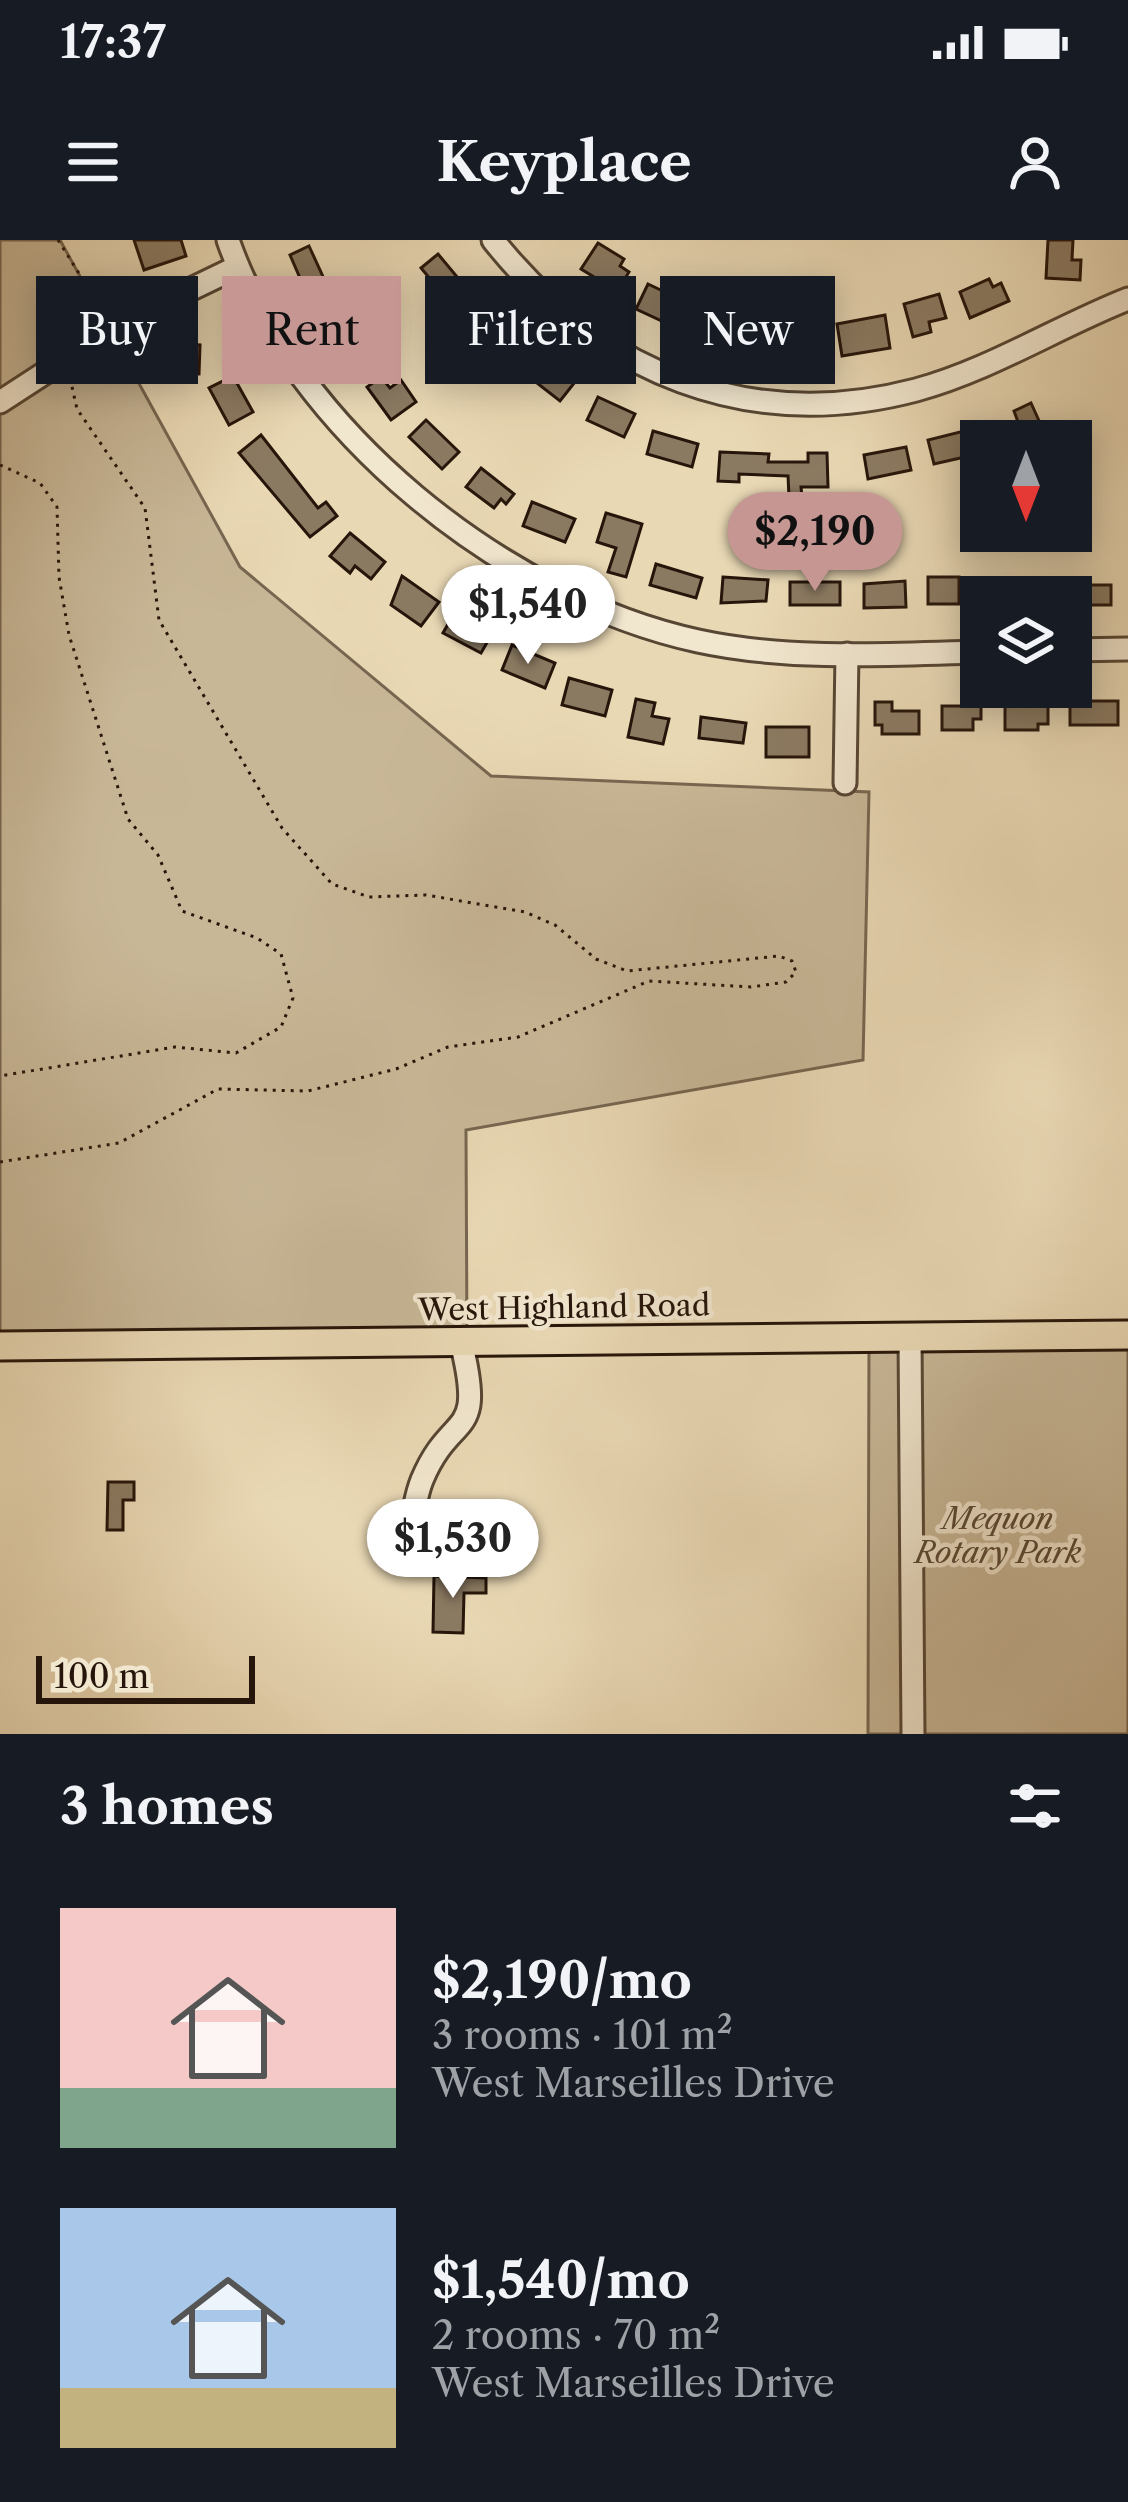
<!DOCTYPE html>
<html lang="en">
<head>
<meta charset="utf-8">
<style>
	:root { --surface:#171b24; --page:#242831; --text:#f1f3f6; --muted:#9ea1a6; --accent:#c59692 }
	body { margin:0; font-family:"Libre Caslon Text",serif; background:var(--page); color:var(--text); height:100vh; display:flex; flex-direction:column; font-size:45px; white-space:nowrap }
	* { box-sizing:border-box; margin:0 }
	p { font-size:39px; color:var(--muted) }
	.icon { flex:none; width:66px; height:66px; fill:none; stroke:currentColor; stroke-width:2; stroke-linecap:round; stroke-linejoin:round }
	.map { position:relative; height:1494px; overflow:hidden }
	.drawer { display:flex; flex-direction:column; background:var(--surface); flex:1 }
	.drawer>* { flex:none }
	.hud { position:absolute; left:36px; top:36px; width:1056px; height:108px; display:flex; gap:24px }
	.needle { width:78px; rotate:180deg }
	.buttons { position:absolute; left:960px; top:180px; display:grid; gap:24px }
	.buttons a { display:grid; place-items:center; width:132px; height:132px; border-radius:0px; background:var(--surface); box-shadow:0 6px 30px #0003; font-size:60px }
	.scale { position:absolute; left:36px; bottom:30px; width:219px; box-sizing:border-box; padding-left:12px; border:6px solid #26150a; border-top:0; font-size:33px; line-height:42px; white-space:nowrap; color:#26150a; -webkit-text-stroke:9px #f1e6ce; paint-order:stroke }
	.price { position:absolute; translate:-50% -102px; padding:0 27px; border-radius:42px; background:#fff; color:#222; font-size:39px; line-height:78px; filter:drop-shadow(0 3px 6px #0008) }
	.price::after { content:''; position:absolute; left:50%; top:72px; width:36px; height:27px; margin-left:-18px; background:inherit; clip-path:polygon(0 0,100% 0,50% 100%) }
	.price.on { background:var(--accent); color:#111 }
	ul { padding:0; list-style:none }
	li { display:flex; align-items:center; gap:36px; height:300px; padding:0 60px }
	li span { display:grid; place-items:center; flex:none; width:336px; height:240px; border-radius:0px; color:#555 }
	li>.icon { margin-inline-start:auto }
	span .icon { width:144px; height:144px; fill:#fffc; stroke-width:1 }
	li b { font-size:51px }
	h2 { display:flex; justify-content:space-between; align-items:center; height:144px; padding:0 60px; font-size:51px }
	.pill { padding:0 42px; border-radius:0px; background:var(--surface); box-shadow:0 6px 30px #0003; font-size:42px; line-height:108px }
	.pill.on { background:var(--accent); color:#111 }
	.status { display:flex; justify-content:space-between; align-items:center; height:84px; padding:0 60px; background:var(--surface); direction:ltr }
	.status svg { height:33px; fill:currentColor }
	header { display:flex; justify-content:space-between; align-items:center; height:156px; padding:0 60px; background:var(--surface); font-size:54px; font-weight:700 }
	.map>svg:first-child { display:block }
	.green { fill:#c8b797; stroke:#776650; stroke-width:3 }
	.building { fill:#8b7a62; stroke:#26150a; stroke-width:3 }
	.lines { fill:none; stroke-linecap:round; stroke-linejoin:round }
	.minor-casing { stroke:#574634; stroke-width:27 }
	.major-casing { stroke:#26150a; stroke-width:33 }
	.path { stroke:#26150a; stroke-width:3; stroke-dasharray:3 6; stroke-linecap:butt }
	.minor { stroke:#f1e6ce; stroke-width:21 }
	.major { stroke:#e9d8b4; stroke-width:27 }
	.labels { text-anchor:middle; stroke-width:9; stroke-linejoin:round; paint-order:stroke }
	.street-label { font-size:30px; fill:#26150a; stroke:#f1e6ce }
	.park-label { font-size:30px; font-style:italic; fill:#574634; stroke:#f1e6ce }
</style>
</head>
<body>
<div class="status"><b>17:37</b><svg viewBox="0 0 49 12"><path d="M0 12V9h3v3zM5 12V6h3v6zM10 12V3h3v9zM15 12V0h3v12zM26 1h20v11H26zM47 4h2v5h-2z"/></svg></div>
<header><svg class="icon" aria-label="menu" viewBox="0 0 24 24"><path d="M4 6h16M4 12h16M4 18h16"/></svg>Keyplace<svg class="icon" aria-label="person" viewBox="0 0 24 24"><circle cx="12" cy="8" r="4"/><path d="M4 21q1-7 8-7t8 7"/></svg></header>
<div class="map">
<svg width="1128" height="1494" viewBox="0 0 1128 1494">
	<rect width="100%" height="100%" fill="#e9d8b4"/>
	<filter id="stains"><feTurbulence type="fractalNoise" baseFrequency=".00167" numOctaves="4"/><feColorMatrix values="0 0 0 0 .2 0 0 0 0 .09 0 0 0 0 .02 0 0 0 .5 -.17"/></filter>
	<radialGradient id="worn" r=".72"><stop offset=".6" stop-color="#630" stop-opacity="0"/><stop offset="1" stop-color="#630" stop-opacity=".3"/></radialGradient>
	<!-- green -->
	<g class="green">
		<polygon points="0,0 60,0 240,327 491,536 869,552 863,820 466,890 467,1101 0,1106"/>
		<polygon points="1128,1095 1128,1494 868,1494 869,1098"/>
	</g>
	<!-- building -->
	<g class="building">
		<polygon points="134,0 181,0 186,16 144,30"/>
		<polygon points="1048,0 1073,0 1072,20 1081,20 1080,40 1046,38"/>
		<polygon points="598,3 624,19 620,26 629,32 617,51 581,29"/>
		<polygon points="309,6 330,52 310,61 290,15"/>
		<polygon points="438,14 468,50 451,64 421,28"/>
		<polygon points="989,39 993,47 1001,43 1009,61 970,78 960,52"/>
		<polygon points="648,44 690,64 679,89 636,69"/>
		<polygon points="939,54 946,78 929,82 931,92 913,97 904,64"/>
		<polygon points="725,69 754,76 747,101 726,95 724,105 707,101 713,79 722,81"/>
		<polygon points="349,70 372,109 348,123 325,84"/>
		<polygon points="486,71 521,103 506,119 470,87"/>
		<polygon points="885,75 890,108 842,116 837,84"/>
		<polygon points="776,90 817,92 816,117 775,115"/>
		<polygon points="149,102 200,105 199,134 148,132"/>
		<polygon points="543,117 575,142 560,161 528,136"/>
		<polygon points="233,136 253,172 229,185 209,148"/>
		<polygon points="381,137 390,148 401,140 416,162 391,180 367,147"/>
		<polygon points="598,157 635,174 624,197 587,180"/>
		<polygon points="1031,163 1045,194 1029,201 975,201 978,214 934,224 928,200 972,189 975,201 1018,182 1014,171"/>
		<polygon points="426,180 459,212 442,229 409,197"/>
		<polygon points="653,191 698,204 692,227 647,214"/>
		<polygon points="261,195 318,268 326,262 337,276 310,297 239,213"/>
		<polygon points="906,207 911,230 868,239 864,215"/>
		<polygon points="720,212 769,214 768,222 808,222 808,213 827,213 828,247 801,247 802,257 789,257 788,236 739,234 739,242 718,241"/>
		<polygon points="481,228 514,254 506,264 501,259 494,268 466,247"/>
		<polygon points="532,262 575,279 565,302 523,286"/>
		<polygon points="606,273 642,284 626,337 608,332 616,308 597,302"/>
		<polygon points="350,293 385,322 371,339 355,326 350,333 330,316"/>
		<polygon points="656,324 702,338 696,358 650,345"/>
		<polygon points="402,336 439,362 421,386 391,365"/>
		<polygon points="723,337 768,340 766,361 721,363"/>
		<rect x="928" y="337" width="31" height="27"/>
		<polygon points="905,341 906,367 864,368 864,344"/>
		<rect x="790" y="342" width="50" height="23"/>
		<polygon points="1068,345 1111,345 1111,365 1071,365"/>
		<polygon points="455,372 493,392 481,413 443,393"/>
		<polygon points="512,405 555,423 545,448 502,430"/>
		<polygon points="569,438 612,450 605,476 562,465"/>
		<polygon points="636,459 655,463 652,476 669,479 663,504 628,497"/>
		<rect x="1070" y="461" width="48" height="24"/>
		<polygon points="875,462 892,462 892,471 919,471 919,494 882,494 882,485 875,485"/>
		<polygon points="942,466 981,466 981,479 973,479 973,490 942,490"/>
		<polygon points="1005,466 1048,466 1048,484 1038,484 1038,490 1005,490"/>
		<polygon points="701,477 746,483 743,503 699,498"/>
		<rect x="766" y="487" width="43" height="30"/>
		<polygon points="108,1242 134,1242 134,1260 123,1260 123,1290 107,1290"/>
		<polygon points="434,1336 486,1338 486,1353 464,1353 463,1393 433,1392"/>
	</g>
	<g class="lines">
		<!-- minor casing -->
		<g class="minor-casing">
			<g id="minor">
				<path d="M228,0C294,190 504,359 698,401C790,421 888,414 981,412"/>
				<path d="M493,0C599,133 749,194 916,150C990,130 1057,87 1128,59"/>
				<polyline points="0,162 123,82 237,27"/>
				<polyline points="1071,410 1128,409"/>
				<polyline points="845,543 847,414"/>
				<polyline points="910,1097 913,1494"/>
				<path d="M409,1307C412,1285 414,1260 422,1240C452,1168 486,1203 461,1102"/>
			</g>
		</g>
		<!-- major casing -->
		<g class="major-casing">
			<polyline id="major" points="0,1106 1128,1095"/>
		</g>
		<!-- path -->
		<g class="path">
			<polyline points="58,0 82,38 80,88"/>
			<polyline points="0,225 40,243 57,267 59,337 69,395 128,579 158,615 182,671 257,698 281,714 293,758 281,787 236,813 175,807 0,836"/>
			<polyline points="0,922 119,903 218,849 308,851 396,829 448,807 518,797 649,741 751,747 786,742 796,732 792,721 779,716 627,731 596,719 555,685 525,672 426,655 369,657 332,644 282,588 159,380 145,268 77,169 70,138"/>
		</g>
		<!-- minor -->
		<use href="#minor" class="minor"/>
		<!-- major -->
		<use href="#major" class="major"/>
	</g>
	<g class="labels">
		<!-- street labels -->
		<g class="street-label">
			<text transform="translate(564 1068) rotate(-1)" y="10">West Highland Road</text>
		</g>
		<!-- park labels -->
		<g class="park-label">
			<text x="998" y="1289">Mequon<tspan x="998" dy="34">Rotary Park</tspan></text>
		</g>
	</g>
	<rect width="100%" height="100%" filter="url(#stains)"/>
	<rect width="100%" height="100%" fill="url(#worn)"/>
</svg>
<div class="buttons">
<a><svg class="needle" viewBox="-14 -14 28 28"><path d="M0-13l5 13h-10z" fill="#e53935"/><path d="M0 13l5-13h-10z" fill="#9ea1a6"/></svg></a>
<a><svg class="icon" aria-label="layers" viewBox="0 0 24 24"><path d="M12 4l9 5-9 5-9-5zM3 14l9 5 9-5"/></svg></a>
</div>
<div class="scale">100 m</div>
<b class="price on" style="left:815px;top:354px">$2,190</b>
<b class="price" style="left:528px;top:427px">$1,540</b>
<b class="price" style="left:453px;top:1361px">$1,530</b>
<div class="hud">
<a class="pill">Buy</a>
<a class="pill on">Rent</a>
<a class="pill">Filters</a>
<a class="pill">New</a>
</div>
</div>
<section class="drawer">
<h2>3 homes<svg class="icon" aria-label="filters" viewBox="0 0 24 24"><path d="M4 7h16M4 17h16"/><circle cx="9" cy="7" r="2"/><circle cx="15" cy="17" r="2"/></svg></h2>
<ul>
<li><span style="background:linear-gradient(#f6c9c9 75%,#7fa58c 0)"><svg class="icon" aria-label="home" viewBox="0 0 24 24"><path d="M3 11l9-7 9 7M6 9v11h12V9"/></svg></span><div><b>$2,190/mo</b><p>3 rooms · 101 m²</p><p>West Marseilles Drive</p></div></li>
<li><span style="background:linear-gradient(#a9c7e8 75%,#c2b280 0)"><svg class="icon" aria-label="home" viewBox="0 0 24 24"><path d="M3 11l9-7 9 7M6 9v11h12V9"/></svg></span><div><b>$1,540/mo</b><p>2 rooms · 70 m²</p><p>West Marseilles Drive</p></div></li>
</ul>
</section>
</body>
</html>
